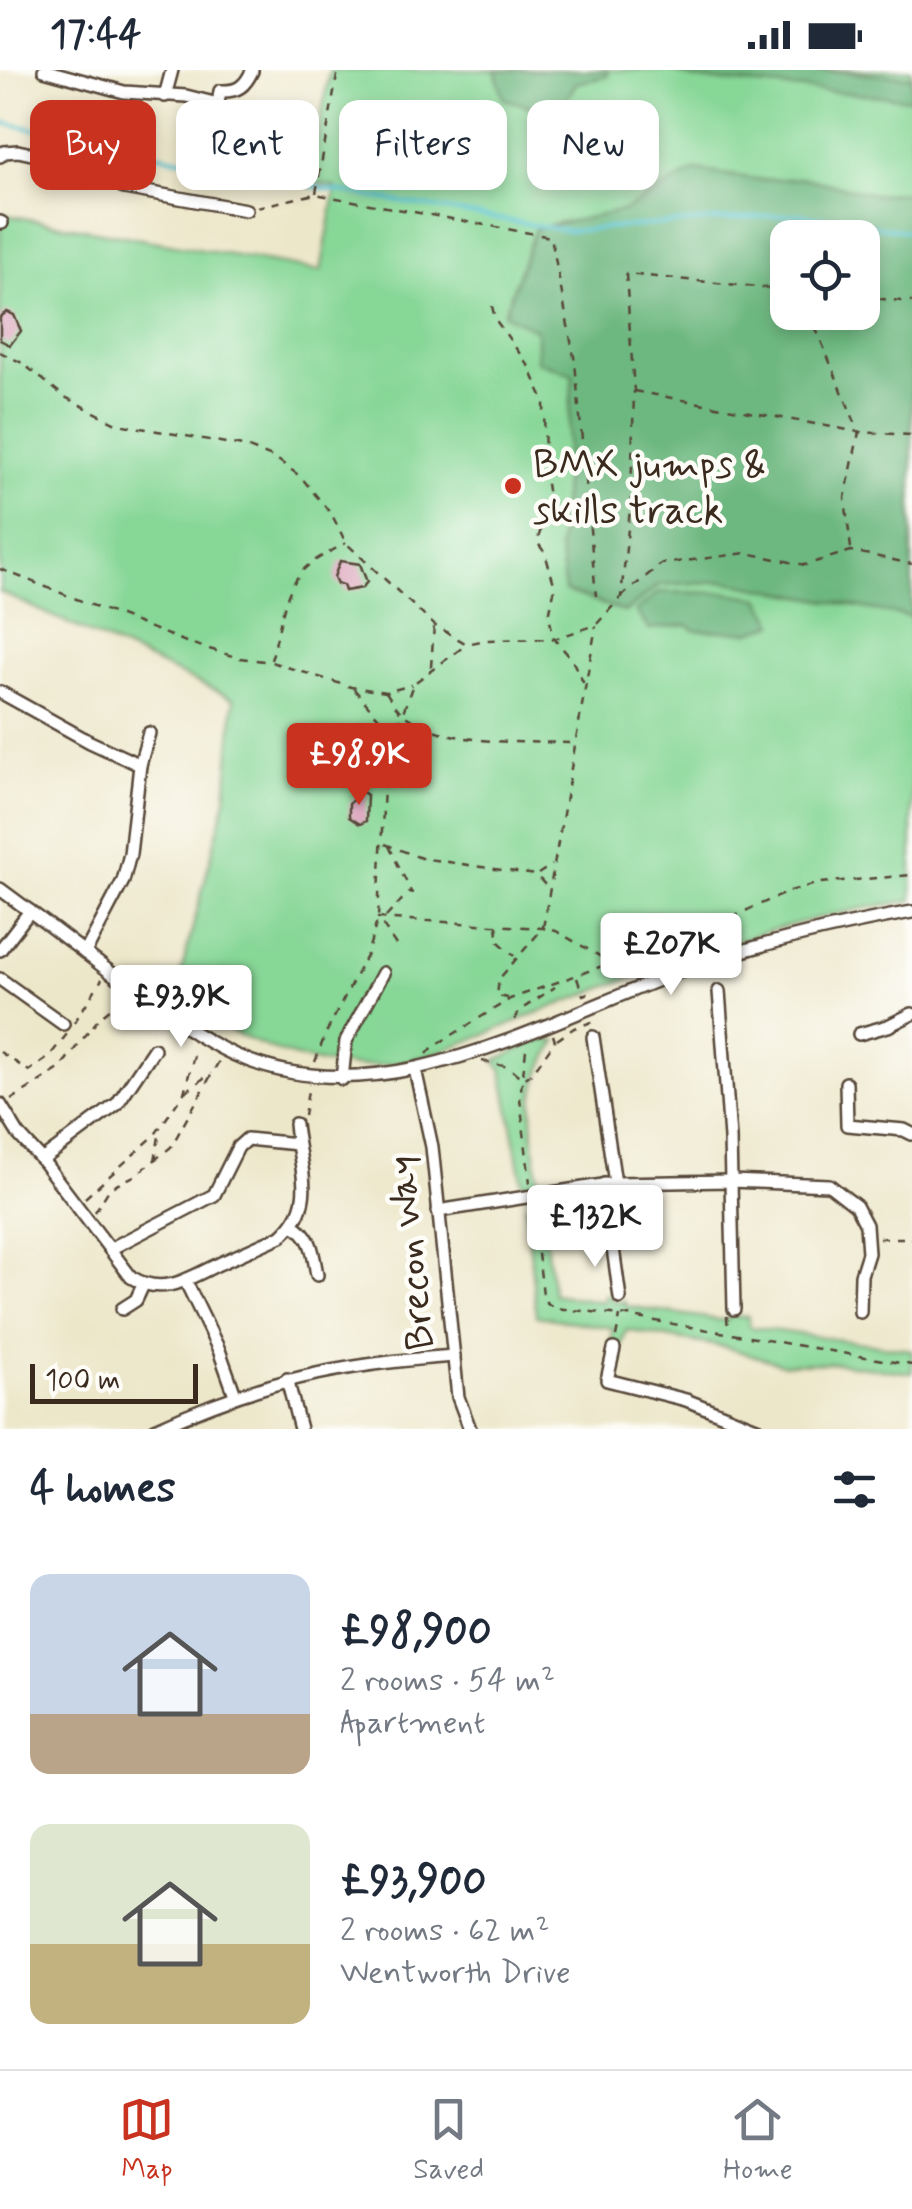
<!DOCTYPE html>
<html lang="en">
<head>
<meta charset="utf-8">
<style>
	:root { --surface:#fff; --page:#f6f6f7; --text:#1f2937; --muted:#747a83; --line:#e0e1e3; --accent:#c8321e }
	body { margin:0; font-family:Mynerve,sans-serif; background:var(--page); color:var(--text); height:100vh; display:flex; flex-direction:column; font-size:38px; white-space:nowrap }
	* { box-sizing:border-box; margin:0 }
	p { font-size:32px; color:var(--muted) }
	.icon { flex:none; width:55px; height:55px; fill:none; stroke:currentColor; stroke-width:2; stroke-linecap:round; stroke-linejoin:round }
	.map { position:relative; height:1359px; overflow:hidden }
	.details { display:flex; flex-direction:column; background:var(--surface); flex:1 }
	.details>* { flex:none }
	.banner { position:absolute; left:30px; top:30px; width:852px; height:90px; display:flex; gap:20px }
	.controls { position:absolute; left:770px; top:150px; display:grid; gap:20px }
	.controls a { display:grid; place-items:center; width:110px; height:110px; border-radius:20px; background:var(--surface); box-shadow:0 5px 15px #0003; font-size:50px }
	.scale { position:absolute; left:30px; bottom:25px; width:168px; box-sizing:border-box; padding-left:10px; border:5px solid #3b2a1e; border-top:0; font-size:28px; line-height:35px; white-space:nowrap; color:#3b2a1e; -webkit-text-stroke:8px #fdfcf7; paint-order:stroke }
	.price { position:absolute; translate:-50% -85px; padding:0 22px; border-radius:10px; background:#fff; color:#222; font-size:32px; line-height:65px; filter:drop-shadow(0 2px 5px #0008) }
	.price::after { content:''; position:absolute; left:50%; top:60px; width:30px; height:22px; margin-left:-15px; background:inherit; clip-path:polygon(0 0,100% 0,50% 100%) }
	.price.active { background:var(--accent); color:#fff }
	ul { padding:0; list-style:none }
	li { display:flex; align-items:center; gap:30px; height:250px; padding:0 30px }
	li span { display:grid; place-items:center; flex:none; width:280px; height:200px; border-radius:20px; color:#555 }
	li>.icon { margin-inline-start:auto }
	span .icon { width:120px; height:120px; fill:#fffc; stroke-width:1 }
	li b { font-size:42px }
	h2 { display:flex; justify-content:space-between; align-items:center; height:120px; padding:0 30px; font-size:42px }
	.chip { padding:0 35px; border-radius:20px; background:var(--surface); box-shadow:0 5px 15px #0003; font-size:35px; line-height:90px }
	.chip.active { background:var(--accent); color:#fff }
	.status { display:flex; justify-content:space-between; align-items:center; height:70px; padding:0 50px; background:var(--surface); direction:ltr }
	.status svg { height:28px; fill:currentColor }
	.menu { display:flex; justify-content:space-around; align-items:center; height:140px; border-top:2px solid var(--line); background:var(--surface); font-size:28px; color:var(--muted) }
	.menu a { display:grid; justify-items:center; gap:5px }
	.menu .active { color:var(--accent) }
	.map>svg:first-child { display:block }
	.green { fill:#87d797; stroke:#61805a; stroke-width:2.5 }
	.forest { fill:#6db880; stroke:#54714f; stroke-width:2.5; fill-rule:evenodd }
	.lines { fill:none; stroke-linecap:round; stroke-linejoin:round }
	.stream { stroke:#58c4d1; stroke-width:4 }
	.building { fill:#daa1bb }
	.minor-casing { stroke:#564638; stroke-width:16 }
	.path { stroke:#564638; stroke-width:2.5; stroke-dasharray:8 8; stroke-linecap:butt }
	.minor { stroke:#fff; stroke-width:11 }
	.poi-dot { fill:#c8321e; stroke:#fdfcf7; stroke-width:4 }
	.labels { text-anchor:middle; stroke-width:9; stroke-linejoin:round; paint-order:stroke }
	.poi-label { font-size:40px; fill:#3b2a1e; stroke:#fdfcf7; text-anchor:start }
	.street-label { font-size:40px; fill:#3b2a1e; stroke:#fdfcf7 }
</style>
</head>
<body>
<div class="status"><b>17:44</b><svg viewBox="0 0 49 12"><path d="M0 12V9h3v3zM5 12V6h3v6zM10 12V3h3v9zM15 12V0h3v12zM26 1h20v11H26zM47 4h2v5h-2z"/></svg></div>
<div class="map">
<svg width="912" height="1359" viewBox="0 0 912 1359">
	<rect width="100%" height="100%" fill="#fdfcf7"/>
	<filter id="ink" filterUnits="userSpaceOnUse"><feTurbulence type="fractalNoise" baseFrequency=".01" numOctaves="2"/><feDisplacementMap in="SourceGraphic" scale="20" xChannelSelector="R" yChannelSelector="G"/><feConvolveMatrix kernelMatrix="1 2 1 2 8 2 1 2 1" color-interpolation-filters="sRGB"/></filter>
	<filter id="wash" filterUnits="userSpaceOnUse"><feTurbulence type="fractalNoise" baseFrequency=".0048" numOctaves="4" result="noise"/><feDisplacementMap in="SourceGraphic" scale="40" xChannelSelector="R" yChannelSelector="G"/><feGaussianBlur stdDeviation="2.25" result="paint"/><feColorMatrix in="noise" values="0 0 0 0 0 0 0 0 0 0 0 0 0 0 0 0 0 1.4 0 .05"/><feComposite in="paint" operator="in"/></filter>
	<g filter="url(#wash)">
		<rect width="100%" height="100%" fill="#ede7ca"/>
		<!-- green -->
		<g class="green">
			<path d="M330,0H912V122L561,152L535,159L504,244L537,260L573,303L559,477L565,521L625,542L659,515L724,511L912,547V831C785,846 666,895 547,939C486,962 417,1000 350,996C282,993 232,961 174,930L226,729L234,629L0,522V144L321,201L336,117L309,111Z"/>
			<path d="M539,970L557,971C522,1023 532,1054 539,1113L523,1115L502,1000L495,991Z"/>
			<polygon points="541,1133 553,1224 604,1232 604,1225 610,1225 614,1232 624,1231 626,1236 727,1251 728,1246 748,1247 750,1257 912,1280 912,1303 835,1293 782,1294 725,1277 626,1260 620,1279 610,1277 613,1258 536,1246 526,1136"/>
		</g>
		<!-- forest -->
		<g class="forest">
			<polygon points="495,0 607,0 608,6 576,13 565,32 546,41 504,29"/>
			<polygon points="671,0 817,0 912,7 912,29 693,9"/>
			<path d="M696,100L762,110L804,108L877,125L912,122V547L724,511L659,515L625,542L565,521L559,477L573,304L537,291V260L504,244L535,159L625,140ZM788,168H862V242H788Z"/>
			<polygon points="659,522 726,523 760,528 775,554 750,562 694,560 688,555 649,559 636,541"/>
		</g>
		<g class="lines">
			<!-- stream -->
			<polyline class="stream" points="0,52 325,119 569,161 798,144 912,162"/>
		</g>
		<g id="blocks">
			<!-- building -->
			<g class="building">
				<polygon points="7,242 14,245 21,261 10,275 0,270 0,247"/>
				<polygon points="340,491 360,494 367,512 362,518 345,521 343,515 337,514 334,507"/>
				<polygon points="417,682 428,696 427,704 414,716 403,702 404,694"/>
				<polygon points="361,721 367,725 366,751 360,754 349,747 349,734"/>
			</g>
		</g>
	</g>
	<g filter="url(#ink)">
		<use href="#blocks" fill-opacity="0" stroke="#564638" stroke-width="2.5"/>
		<g class="lines">
			<!-- minor casing -->
			<g class="minor-casing">
				<g id="minor">
					<polyline points="44,0 124,22 186,26 218,34"/>
					<polyline points="165,26 172,0"/>
					<path d="M215,54L220,21C238,22 245,16 252,1"/>
					<polyline points="0,86 4,82 18,81 126,105 124,118 246,140"/>
					<polyline points="0,152 2,153"/>
					<polyline points="0,622 90,672 140,695 130,784 123,811 85,883"/>
					<polyline points="140,695 149,663"/>
					<path d="M0,819C45,852 89,886 134,920C166,944 198,968 235,985C389,1055 567,937 713,890C778,869 845,854 912,842"/>
					<polyline points="0,880 30,841"/>
					<polyline points="0,909 63,954"/>
					<polyline points="719,921 730,1068 734,1239"/>
					<polyline points="859,964 888,956 912,944"/>
					<polyline points="593,967 615,1113"/>
					<polyline points="415,999 432,1077 458,1327 470,1359"/>
					<polyline points="342,1009 346,971 383,903"/>
					<polyline points="846,1013 847,1055 904,1060 912,1064"/>
					<path d="M0,1034L19,1065L42,1090L131,1207C164,1228 190,1207 221,1193C241,1184 261,1175 281,1166C319,1132 299,1098 295,1054"/>
					<polyline points="42,1090 117,1034 154,979"/>
					<polyline points="604,1114 620,1228"/>
					<polyline points="438,1141 615,1113 730,1111 829,1115 856,1136 866,1155 868,1183 861,1205 860,1242"/>
					<path d="M293,1155C313,1166 313,1184 317,1205"/>
					<polyline points="110,1179 214,1125 238,1077 247,1069 297,1074"/>
					<polyline points="186,1212 219,1280 235,1325"/>
					<polyline points="122,1239 136,1230 143,1215"/>
					<polyline points="614,1279 607,1310 686,1330 759,1359"/>
					<polyline points="287,1309 300,1359"/>
					<path d="M155,1359C261,1311 338,1294 454,1286"/>
				</g>
			</g>
			<!-- path -->
			<g class="path">
				<polyline points="316,123 338,0"/>
				<polyline points="257,137 315,124 551,167 575,292 596,526"/>
				<polyline points="862,227 912,232"/>
				<polyline points="492,236 495,249 528,295 544,330 545,407 549,433 537,472 545,483 555,517 549,546 554,569 571,588 585,616"/>
				<polyline points="809,242 859,362 845,428 851,479"/>
				<polyline points="0,282 22,293 65,327 118,354 243,376 275,388 301,407 332,445 346,473 434,555 467,574 485,570 554,569 596,555 621,527 631,429 634,321 626,204 788,220"/>
				<polyline points="634,321 859,362 912,365"/>
				<polyline points="0,499 186,572 239,588 271,592 351,617 386,622 412,615"/>
				<polyline points="621,527 661,494 747,483 805,495 851,481 912,494"/>
				<path d="M271,590C279,565 282,527 299,505C310,490 331,482 346,473"/>
				<polyline points="431,597 434,555"/>
				<polyline points="354,619 383,653 390,674"/>
				<path d="M386,622C392,631 398,641 407,647C454,677 519,671 572,673"/>
				<polyline points="385,774 421,788 536,805 547,817"/>
				<polyline points="389,776 411,822"/>
				<polyline points="538,804 552,795"/>
				<polyline points="386,847 409,822 413,823"/>
				<polyline points="497,856 499,872 514,886"/>
				<polyline points="703,862 708,878"/>
				<polyline points="396,875 378,848 543,858 556,861 610,892"/>
				<polyline points="577,908 583,925 588,923"/>
				<polyline points="508,928 497,926 499,909 543,858 596,556"/>
				<polyline points="515,950 519,941 555,917"/>
				<polyline points="74,953 102,909"/>
				<polyline points="557,970 574,958 595,951"/>
				<polyline points="526,980 520,1028 530,1113"/>
				<polyline points="0,982 29,1001 48,988 67,964"/>
				<polyline points="427,984 433,977 510,929 703,860 790,821 820,813 912,805"/>
				<polyline points="482,991 508,997 523,1009 533,1002 555,971 553,965"/>
				<polyline points="315,992 325,965 367,884 378,848 384,716 391,676 413,614 466,575"/>
				<polyline points="185,1022 211,1003"/>
				<polyline points="11,1030 59,999 101,946 126,926"/>
				<polyline points="304,1046 309,1014"/>
				<polyline points="155,1091 160,1060"/>
				<polyline points="85,1128 154,1066 184,1023 196,978"/>
				<polyline points="532,1136 543,1224 546,1232 554,1238 621,1245 912,1295"/>
				<polyline points="95,1142 110,1118 136,1105 171,1077 219,991"/>
				<polyline points="879,1168 912,1168"/>
				<polyline points="727,1246 728,1262"/>
				<polyline points="616,1267 620,1246"/>
			</g>
			<!-- minor -->
			<use href="#minor" class="minor"/>
		</g>
	</g>
	<!-- markers -->
	<circle class="poi-dot" cx="513" cy="416" r="10"/>
	<g class="labels">
		<!-- poi labels -->
		<g class="poi-label">
			<text x="533" y="407">BMX jumps &amp;<tspan x="533" dy="46">skills track</tspan></text>
		</g>
		<!-- street labels -->
		<g class="street-label">
			<text transform="translate(409 1183) rotate(-96)" y="14">Brecon Way</text>
		</g>
	</g>
</svg>
<div class="controls">
<a><svg class="icon" aria-label="locate" viewBox="0 0 24 24"><circle cx="12" cy="12" r="6"/><path d="M12 2v4M12 18v4M2 12h4M18 12h4"/></svg></a>
</div>
<div class="scale">100 m</div>
<b class="price active" style="left:359px;top:738px">£98.9K</b>
<b class="price" style="left:671px;top:928px">£207K</b>
<b class="price" style="left:181px;top:980px">£93.9K</b>
<b class="price" style="left:595px;top:1200px">£132K</b>
<div class="banner">
<a class="chip active">Buy</a>
<a class="chip">Rent</a>
<a class="chip">Filters</a>
<a class="chip">New</a>
</div>
</div>
<section class="details">
<h2>4 homes<svg class="icon" aria-label="filters" viewBox="0 0 24 24"><path d="M4 7h16M4 17h16"/><circle cx="9" cy="7" r="2"/><circle cx="15" cy="17" r="2"/></svg></h2>
<ul>
<li><span style="background:linear-gradient(#c9d6e8 70%,#b9a48a 0)"><svg class="icon" aria-label="home" viewBox="0 0 24 24"><path d="M3 11l9-7 9 7M6 9v11h12V9"/></svg></span><div><b>£98,900</b><p>2 rooms · 54 m²</p><p>Apartment</p></div></li>
<li><span style="background:linear-gradient(#dfe7d0 60%,#c2b280 0)"><svg class="icon" aria-label="home" viewBox="0 0 24 24"><path d="M3 11l9-7 9 7M6 9v11h12V9"/></svg></span><div><b>£93,900</b><p>2 rooms · 62 m²</p><p>Wentworth Drive</p></div></li>
</ul>
</section>
<nav class="menu">
<a class="active"><svg class="icon" aria-label="map" viewBox="0 0 24 24"><path d="M3 6l6-2 6 2 6-2v14l-6 2-6-2-6 2zM9 4v14M15 6v14"/></svg>Map</a>
<a><svg class="icon" aria-label="saved" viewBox="0 0 24 24"><path d="M7 4h10v16l-5-4-5 4z"/></svg>Saved</a>
<a><svg class="icon" aria-label="home" viewBox="0 0 24 24"><path d="M3 11l9-7 9 7M6 9v11h12V9"/></svg>Home</a>
</nav>
</body>
</html>
